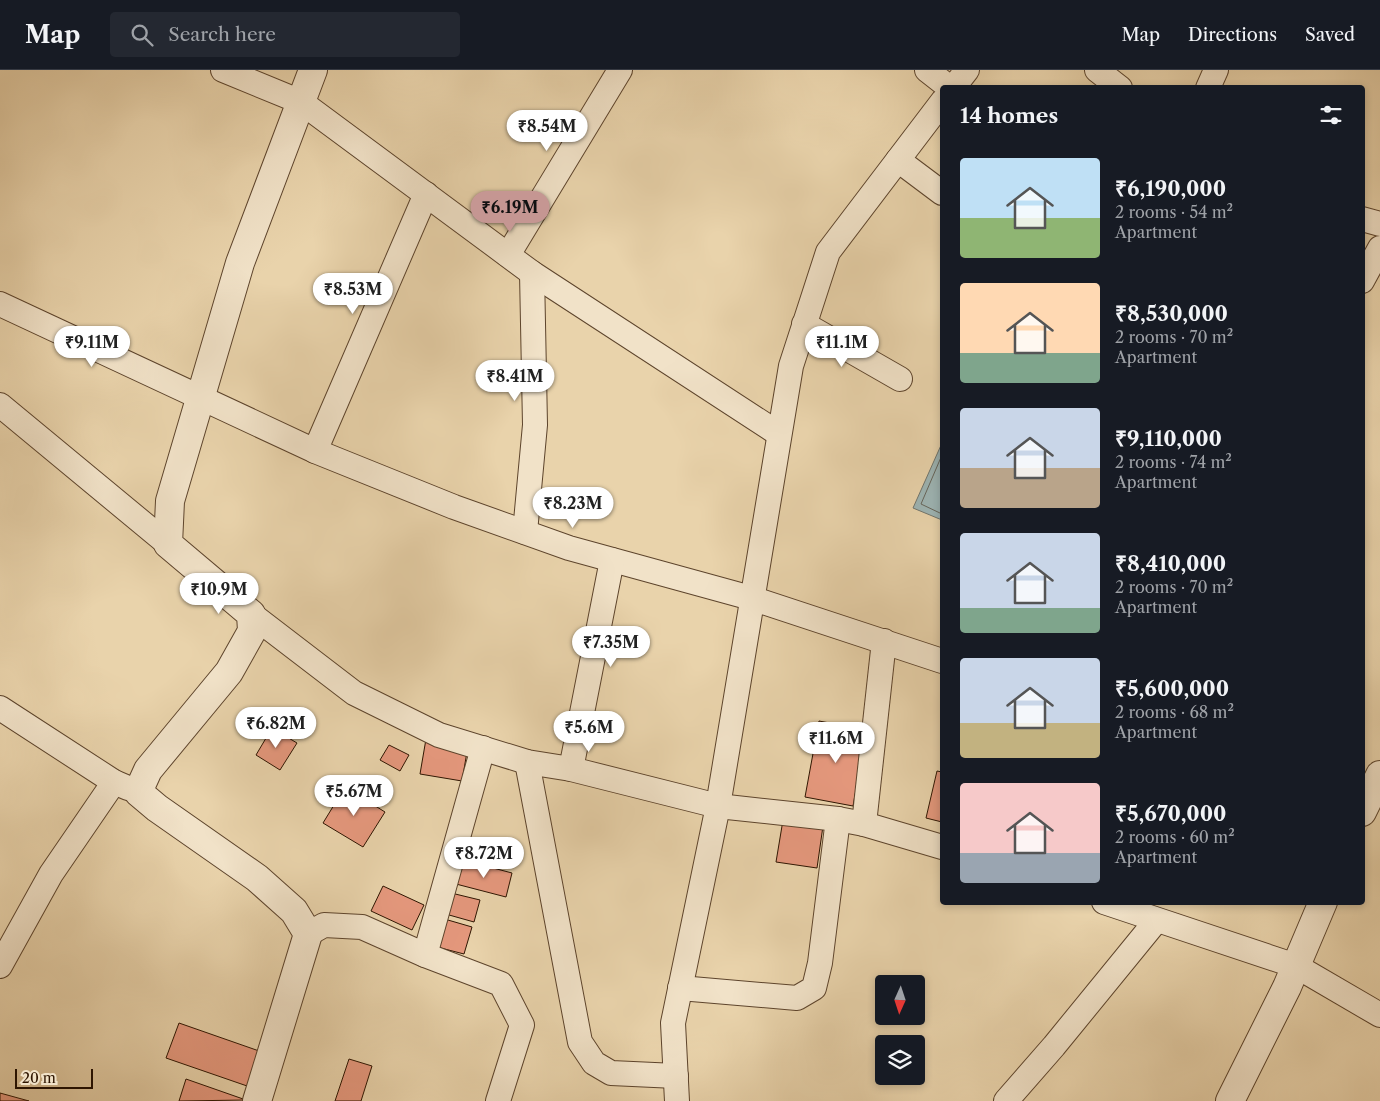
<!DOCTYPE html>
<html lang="en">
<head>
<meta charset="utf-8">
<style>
	:root { --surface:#171b24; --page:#242831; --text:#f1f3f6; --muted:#9ea1a6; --line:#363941; --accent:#c59692 }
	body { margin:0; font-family:"Libre Caslon Text",serif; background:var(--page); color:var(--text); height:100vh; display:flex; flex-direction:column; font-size:19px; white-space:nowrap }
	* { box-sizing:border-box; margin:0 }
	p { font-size:16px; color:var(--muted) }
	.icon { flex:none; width:28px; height:28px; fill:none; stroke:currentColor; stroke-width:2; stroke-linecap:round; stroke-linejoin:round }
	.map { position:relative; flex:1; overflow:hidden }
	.details { position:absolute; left:940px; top:15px; width:425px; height:820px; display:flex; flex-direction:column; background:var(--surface); border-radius:5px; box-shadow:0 2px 8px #0003 }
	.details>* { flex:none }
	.needle { width:32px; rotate:183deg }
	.buttons { position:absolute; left:875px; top:905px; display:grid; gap:10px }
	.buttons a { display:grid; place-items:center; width:50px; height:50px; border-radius:5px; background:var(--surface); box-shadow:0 2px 8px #0003; font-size:25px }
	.scale { position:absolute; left:15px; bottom:12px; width:78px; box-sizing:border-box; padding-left:5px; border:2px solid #2e1501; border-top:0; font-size:14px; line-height:18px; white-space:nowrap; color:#2e1501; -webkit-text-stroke:4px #f1e2c8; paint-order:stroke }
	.price { position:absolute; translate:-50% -42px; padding:0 11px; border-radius:18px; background:#fff; color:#222; font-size:16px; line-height:32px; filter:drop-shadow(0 1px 2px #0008) }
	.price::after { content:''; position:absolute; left:50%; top:30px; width:15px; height:11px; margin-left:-8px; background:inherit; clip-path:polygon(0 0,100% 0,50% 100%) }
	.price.active { background:var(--accent); color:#111 }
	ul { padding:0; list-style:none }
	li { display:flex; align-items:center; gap:15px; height:125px; padding:0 20px }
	li span { display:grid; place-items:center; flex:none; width:140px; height:100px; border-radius:5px; color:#555 }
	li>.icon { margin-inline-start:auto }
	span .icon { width:60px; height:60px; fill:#fffc; stroke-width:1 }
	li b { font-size:21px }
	h2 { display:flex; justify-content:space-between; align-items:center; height:60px; padding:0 20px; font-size:21px }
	header { display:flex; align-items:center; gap:30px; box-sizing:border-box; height:70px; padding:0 25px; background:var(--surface); border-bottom:1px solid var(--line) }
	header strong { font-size:24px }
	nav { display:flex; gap:28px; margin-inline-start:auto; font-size:18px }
	.search { width:350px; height:45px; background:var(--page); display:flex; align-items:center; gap:12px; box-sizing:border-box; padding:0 18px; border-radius:5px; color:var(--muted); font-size:19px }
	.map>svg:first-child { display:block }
	.water { fill:#9db5b5; stroke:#71756d }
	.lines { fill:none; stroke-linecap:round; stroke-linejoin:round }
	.shore { stroke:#66655b; stroke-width:1 }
	.building { fill:#e5987d; stroke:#2e1501 }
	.minor-casing { stroke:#5d442c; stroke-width:26 }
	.tertiary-casing { stroke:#5d442c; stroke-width:30 }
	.minor { stroke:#f1e2c8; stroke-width:24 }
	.tertiary { stroke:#f1e2c8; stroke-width:28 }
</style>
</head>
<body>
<header>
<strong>Map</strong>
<div class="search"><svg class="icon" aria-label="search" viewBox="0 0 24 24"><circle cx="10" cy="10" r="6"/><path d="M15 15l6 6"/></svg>Search here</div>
<nav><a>Map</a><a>Directions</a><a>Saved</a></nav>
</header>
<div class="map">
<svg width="1380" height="1031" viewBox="0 0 1380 1031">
	<rect width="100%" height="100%" fill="#e9d3ab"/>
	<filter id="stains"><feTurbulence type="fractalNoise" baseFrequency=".004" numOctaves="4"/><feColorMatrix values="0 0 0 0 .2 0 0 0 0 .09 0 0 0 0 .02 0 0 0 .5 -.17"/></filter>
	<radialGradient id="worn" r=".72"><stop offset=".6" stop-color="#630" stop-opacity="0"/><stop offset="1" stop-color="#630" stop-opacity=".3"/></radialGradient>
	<!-- water -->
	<polygon class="water" points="942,373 942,450 913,438"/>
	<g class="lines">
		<!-- shore -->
		<polyline class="shore" points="942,385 921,434 942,444"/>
	</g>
	<!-- building -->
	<g class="building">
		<polygon points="819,651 867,660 853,736 805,727"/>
		<polygon points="272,658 297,673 280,700 256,685"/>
		<polygon points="426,669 468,676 462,711 420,704"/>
		<polygon points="389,675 409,685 400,701 380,690"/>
		<polygon points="937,701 942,702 942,752 926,748"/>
		<polygon points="345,717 385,742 363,777 323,753"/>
		<polygon points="783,750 823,756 817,798 776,792"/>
		<polygon points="463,790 512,803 506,827 456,814"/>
		<polygon points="383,816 424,835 412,860 371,841"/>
		<polygon points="447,822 480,830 474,852 442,843"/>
		<polygon points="441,848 472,857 464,884 433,876"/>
		<polygon points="179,953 262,982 250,1017 166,988"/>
		<polygon points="349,989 372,996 361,1031 335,1031"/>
		<polygon points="186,1009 246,1030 179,1031"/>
		<polygon points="0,1023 29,1031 0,1031"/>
	</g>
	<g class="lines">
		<!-- minor casing -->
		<g class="minor-casing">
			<g id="minor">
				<polyline points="223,0 301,32 532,203 779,364"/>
				<polyline points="927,0 950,18"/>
				<polyline points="1097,0 1120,18"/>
				<polyline points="953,18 967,0"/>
				<polyline points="1208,18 1216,0"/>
				<polyline points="898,90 942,123"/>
				<polyline points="1362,149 1380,154"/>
				<polyline points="508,185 620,0"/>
				<polyline points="1362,211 1380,178"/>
				<polyline points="0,234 315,381 454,437 569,478 751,528 942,591"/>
				<polyline points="804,254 900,309"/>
				<polyline points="0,335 168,474"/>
				<polyline points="315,381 426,124"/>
				<polyline points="525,462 535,355 532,203"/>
				<polyline points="251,544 354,623 439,665 527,692 571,699 718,736 838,749 864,754 942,777"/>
				<polyline points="0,638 114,712 128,718"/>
				<polyline points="483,678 425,885 501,914 522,955 498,1031"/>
				<polyline points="527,692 580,972 594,993 611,1003 676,1006"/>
				<polyline points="571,699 612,490"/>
				<polyline points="864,754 884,571"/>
				<polyline points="1104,832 1296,896 1380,945"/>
				<polyline points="308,864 324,855 362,857 425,885"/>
				<polyline points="0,896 51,804 114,712"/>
				<polyline points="680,918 797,928 814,918 820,893 838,749"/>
				<polyline points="677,1031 673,953 718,736 791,296 828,182 942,32"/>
				<polyline points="1006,1031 1054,976 1156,851"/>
			</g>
		</g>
		<!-- tertiary casing -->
		<g class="tertiary-casing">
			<g id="tertiary">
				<polyline points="1362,742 1380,705"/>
				<polyline points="257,1031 308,864 294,841 257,808 157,738 138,722 148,700 229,602 252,561 251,544 168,474 170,431 240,193 313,0"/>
				<polyline points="1230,1031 1287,917 1323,832"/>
			</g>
		</g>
		<!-- minor -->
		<use href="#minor" class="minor"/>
		<!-- tertiary -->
		<use href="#tertiary" class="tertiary"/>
	</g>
	<rect width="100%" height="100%" filter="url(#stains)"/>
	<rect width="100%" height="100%" fill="url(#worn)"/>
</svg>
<div class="buttons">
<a><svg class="needle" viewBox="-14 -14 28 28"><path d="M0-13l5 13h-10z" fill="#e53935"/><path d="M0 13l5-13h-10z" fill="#9ea1a6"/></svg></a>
<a><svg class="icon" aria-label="layers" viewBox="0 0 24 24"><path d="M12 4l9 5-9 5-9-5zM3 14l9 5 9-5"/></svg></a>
</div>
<div class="scale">20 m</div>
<b class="price" style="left:547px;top:82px">₹8.54M</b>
<b class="price active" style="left:510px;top:163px">₹6.19M</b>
<b class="price" style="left:353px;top:245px">₹8.53M</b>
<b class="price" style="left:92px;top:298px">₹9.11M</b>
<b class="price" style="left:842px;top:298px">₹11.1M</b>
<b class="price" style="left:515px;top:332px">₹8.41M</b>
<b class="price" style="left:573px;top:459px">₹8.23M</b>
<b class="price" style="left:219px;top:545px">₹10.9M</b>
<b class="price" style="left:611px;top:598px">₹7.35M</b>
<b class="price" style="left:276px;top:679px">₹6.82M</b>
<b class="price" style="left:589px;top:683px">₹5.6M</b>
<b class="price" style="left:836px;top:694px">₹11.6M</b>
<b class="price" style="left:354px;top:747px">₹5.67M</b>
<b class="price" style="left:484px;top:809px">₹8.72M</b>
<section class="details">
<h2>14 homes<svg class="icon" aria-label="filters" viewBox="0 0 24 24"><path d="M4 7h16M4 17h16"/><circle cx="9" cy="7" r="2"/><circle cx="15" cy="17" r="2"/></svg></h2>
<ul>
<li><span style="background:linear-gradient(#bfe0f5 60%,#8fb573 0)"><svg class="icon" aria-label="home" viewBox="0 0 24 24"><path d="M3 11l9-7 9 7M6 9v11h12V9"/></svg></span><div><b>₹6,190,000</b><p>2 rooms · 54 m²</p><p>Apartment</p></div></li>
<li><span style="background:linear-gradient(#ffd9b3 70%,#7fa58c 0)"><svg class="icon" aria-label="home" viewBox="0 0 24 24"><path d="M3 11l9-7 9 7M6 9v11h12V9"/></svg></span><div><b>₹8,530,000</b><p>2 rooms · 70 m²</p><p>Apartment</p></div></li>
<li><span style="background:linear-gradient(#c9d6e8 60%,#b9a48a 0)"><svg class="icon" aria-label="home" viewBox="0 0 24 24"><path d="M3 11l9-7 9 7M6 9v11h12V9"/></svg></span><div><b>₹9,110,000</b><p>2 rooms · 74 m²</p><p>Apartment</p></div></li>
<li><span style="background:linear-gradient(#c9d6e8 75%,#7fa58c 0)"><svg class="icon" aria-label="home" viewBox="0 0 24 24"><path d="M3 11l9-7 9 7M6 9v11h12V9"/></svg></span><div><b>₹8,410,000</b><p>2 rooms · 70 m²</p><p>Apartment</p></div></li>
<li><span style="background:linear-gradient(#c9d6e8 65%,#c2b280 0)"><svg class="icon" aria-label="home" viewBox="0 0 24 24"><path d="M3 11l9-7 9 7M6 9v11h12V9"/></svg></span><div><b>₹5,600,000</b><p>2 rooms · 68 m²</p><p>Apartment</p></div></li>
<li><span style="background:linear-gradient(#f6c9c9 70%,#9aa5b1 0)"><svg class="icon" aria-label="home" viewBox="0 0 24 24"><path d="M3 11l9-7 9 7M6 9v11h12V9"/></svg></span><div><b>₹5,670,000</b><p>2 rooms · 60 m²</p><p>Apartment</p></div></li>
</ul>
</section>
</div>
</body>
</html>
